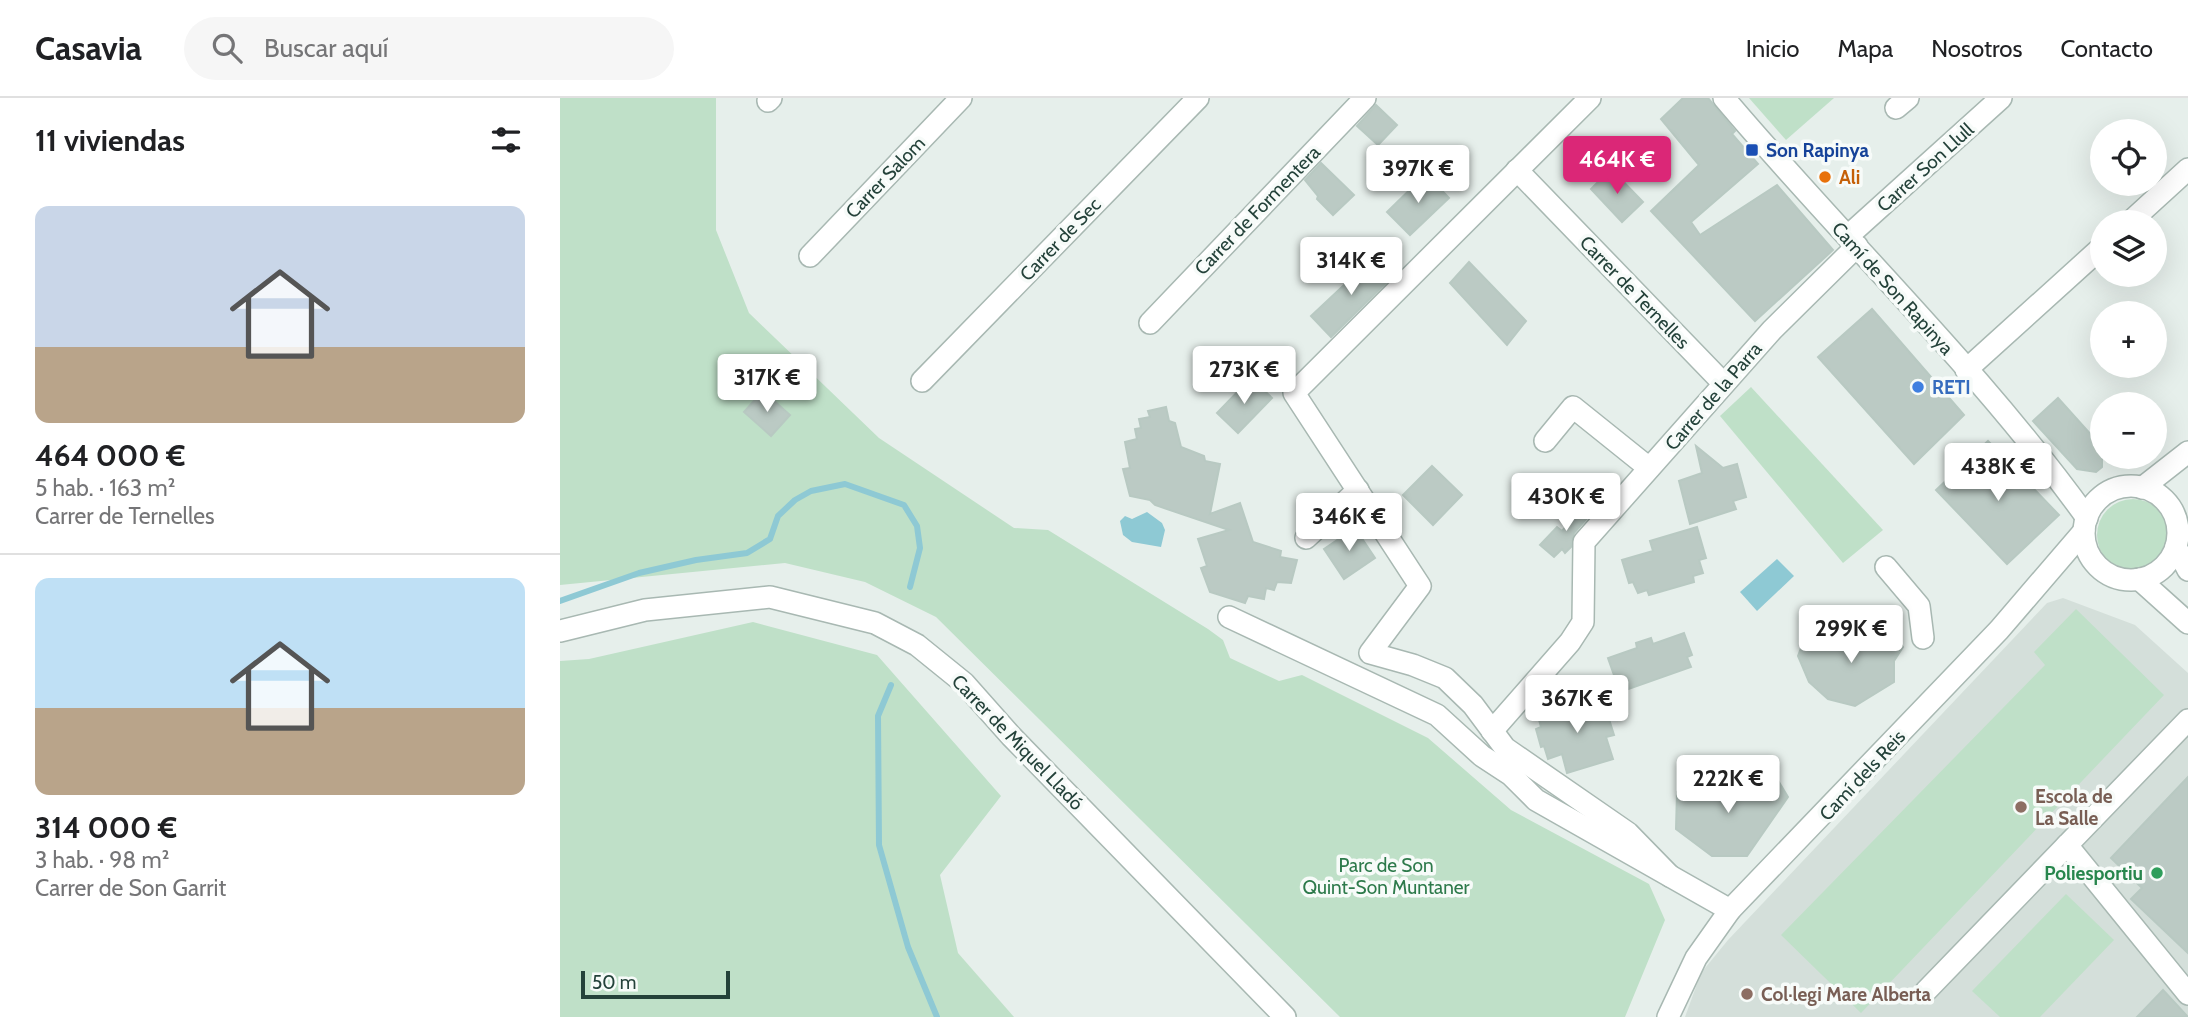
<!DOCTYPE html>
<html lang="es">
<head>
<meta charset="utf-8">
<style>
	:root { --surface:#fff; --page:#f6f6f6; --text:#202124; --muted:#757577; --line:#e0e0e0; --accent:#db2777 }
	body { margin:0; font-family:Cabin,sans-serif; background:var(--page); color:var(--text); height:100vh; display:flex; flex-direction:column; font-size:26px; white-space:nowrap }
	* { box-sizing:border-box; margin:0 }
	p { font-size:23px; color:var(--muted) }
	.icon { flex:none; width:38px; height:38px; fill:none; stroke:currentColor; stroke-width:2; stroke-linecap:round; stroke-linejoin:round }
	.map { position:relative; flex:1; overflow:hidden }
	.sheet { display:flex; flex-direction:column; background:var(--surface); width:560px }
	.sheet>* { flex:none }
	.buttons { position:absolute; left:1530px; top:21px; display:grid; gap:14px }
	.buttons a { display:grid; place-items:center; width:77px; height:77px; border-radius:50%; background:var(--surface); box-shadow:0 7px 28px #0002; font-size:35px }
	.scale { position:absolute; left:21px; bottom:18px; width:149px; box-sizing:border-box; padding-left:7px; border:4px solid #24423a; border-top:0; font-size:19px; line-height:24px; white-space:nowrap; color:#24423a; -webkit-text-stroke:5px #f7fbf9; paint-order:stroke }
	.price { position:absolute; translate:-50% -60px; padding:0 16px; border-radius:7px; background:#fff; color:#222; font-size:23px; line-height:46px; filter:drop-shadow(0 2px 4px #0008) }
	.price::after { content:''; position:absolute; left:50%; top:42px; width:21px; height:16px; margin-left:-10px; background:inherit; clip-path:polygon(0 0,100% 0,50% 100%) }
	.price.current { background:var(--accent); color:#fff }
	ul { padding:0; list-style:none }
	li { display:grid; align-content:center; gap:14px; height:371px; padding:0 35px }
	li+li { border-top:2px solid var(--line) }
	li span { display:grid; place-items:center; height:217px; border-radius:14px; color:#555 }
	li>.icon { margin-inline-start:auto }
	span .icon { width:126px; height:126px; fill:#fffc; stroke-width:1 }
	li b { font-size:30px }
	h2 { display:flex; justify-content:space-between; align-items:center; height:84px; padding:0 35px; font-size:30px }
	header { display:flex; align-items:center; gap:42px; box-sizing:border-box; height:98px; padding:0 35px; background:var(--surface); border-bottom:2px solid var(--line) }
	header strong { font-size:33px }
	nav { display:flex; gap:38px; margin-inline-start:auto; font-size:24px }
	.search { width:490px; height:63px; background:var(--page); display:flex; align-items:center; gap:18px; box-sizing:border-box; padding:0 24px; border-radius:38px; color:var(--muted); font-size:26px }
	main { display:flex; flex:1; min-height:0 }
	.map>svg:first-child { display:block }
	.built { fill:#d4dfda }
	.green { fill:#bfe0c8 }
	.water { fill:#8ec9d4 }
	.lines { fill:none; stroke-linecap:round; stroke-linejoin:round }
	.stream { stroke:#8ec9d4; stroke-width:6 }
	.building { fill:#bbcac4; stroke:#b8c9c2; stroke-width:2 }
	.minor-casing { stroke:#a8b8b2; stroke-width:24 }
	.minor { stroke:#fff; stroke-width:21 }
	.transit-dot { fill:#1a4fb4; stroke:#f7fbf9; stroke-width:2.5 }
	.food-dot { fill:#e8710a; stroke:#f7fbf9; stroke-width:2.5 }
	.shop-dot { fill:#3f7fe0; stroke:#f7fbf9; stroke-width:2.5 }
	.education-dot { fill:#8d6e63; stroke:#f7fbf9; stroke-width:2.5 }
	.leisure-dot { fill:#2e9e5b; stroke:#f7fbf9; stroke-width:2.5 }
	.labels { text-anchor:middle; stroke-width:7; stroke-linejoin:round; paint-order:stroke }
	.transit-label { font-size:19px; font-weight:bold; fill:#164399; stroke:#f7fbf9; text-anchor:start }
	.street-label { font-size:19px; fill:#24423a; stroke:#f7fbf9 }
	.food-label { font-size:19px; font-weight:bold; fill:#c56008; stroke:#f7fbf9; text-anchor:start }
	.shop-label { font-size:19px; font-weight:bold; fill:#366cbe; stroke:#f7fbf9; text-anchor:start }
	.education-label { font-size:19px; font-weight:bold; fill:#785e54; stroke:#f7fbf9; text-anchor:start }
	.park-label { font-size:19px; fill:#2d7a4b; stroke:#f7fbf9 }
	.leisure-label { font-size:19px; font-weight:bold; fill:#27864d; stroke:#f7fbf9; text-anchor:end }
</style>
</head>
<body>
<header>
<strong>Casavia</strong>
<div class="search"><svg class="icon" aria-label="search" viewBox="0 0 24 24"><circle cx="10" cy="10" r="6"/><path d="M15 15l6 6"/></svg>Buscar aquí</div>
<nav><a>Inicio</a><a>Mapa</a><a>Nosotros</a><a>Contacto</a></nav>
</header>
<main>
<section class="sheet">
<h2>11 viviendas<svg class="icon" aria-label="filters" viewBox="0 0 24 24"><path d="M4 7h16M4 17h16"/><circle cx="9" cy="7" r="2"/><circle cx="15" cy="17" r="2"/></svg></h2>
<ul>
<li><span style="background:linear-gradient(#c9d6e8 65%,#b9a48a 0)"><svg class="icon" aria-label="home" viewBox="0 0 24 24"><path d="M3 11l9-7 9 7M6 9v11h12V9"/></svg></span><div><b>464 000 €</b><p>5 hab. · 163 m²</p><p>Carrer de Ternelles</p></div></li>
<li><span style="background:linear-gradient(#bfe0f5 60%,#b9a48a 0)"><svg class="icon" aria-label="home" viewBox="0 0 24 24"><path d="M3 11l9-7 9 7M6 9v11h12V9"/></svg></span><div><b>314 000 €</b><p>3 hab. · 98 m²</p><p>Carrer de Son Garrit</p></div></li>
</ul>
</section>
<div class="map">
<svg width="1628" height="919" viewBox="0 0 1628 919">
	<rect width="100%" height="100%" fill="#e6efeb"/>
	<!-- built -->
	<polygon class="built" points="1503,500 1575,527 1628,575 1628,919 1125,919 1141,875 1168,842 1487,505"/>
	<!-- green -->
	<g class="green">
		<polygon points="0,0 156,0 156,132 189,215 319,340 454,430 488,432 648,531 663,542 670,560 719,583 742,577 868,640 951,712 1089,786 1105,822 1065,919 780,919 376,519 305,484 225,465 0,487"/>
		<polygon points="1189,0 1274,0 1226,42"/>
		<polygon points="1191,289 1323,432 1283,465 1160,318"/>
		<circle cx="1573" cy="437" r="36"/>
		<polygon points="1516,511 1604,597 1301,915 1221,837 1485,567 1474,554"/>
		<polygon points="193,524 317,557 441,698 380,777 398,855 454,919 0,919 0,563 29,561"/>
		<polygon points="1506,796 1554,842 1480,919 1440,919 1412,893"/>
	</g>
	<!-- water -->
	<g class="water">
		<polygon points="587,414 602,425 605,432 601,449 572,444 563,437 560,423 565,418 572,421"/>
		<polygon points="1217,461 1234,478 1197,513 1180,494"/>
	</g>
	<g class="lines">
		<!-- stream -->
		<g class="stream">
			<polyline points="0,503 79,475 136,462 187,455 210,441 218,418 235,402 251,393 285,386 344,407 357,428 360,450 350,489"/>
			<polyline points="331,587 318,618 319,747 348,849 377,919"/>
		</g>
	</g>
	<!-- building -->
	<g class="building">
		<polygon points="1123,0 1148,0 1175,33 1172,36 1198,66 1131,124 1140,137 1217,87 1273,152 1195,223 1091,113 1139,67 1101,21"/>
		<polygon points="816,7 837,27 818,47 797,28"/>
		<polygon points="761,65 794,97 773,117 757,101 758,98 745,82"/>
		<polygon points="1051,71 1083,104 1062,124 1031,91"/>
		<polygon points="866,76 889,100 850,137 827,114"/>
		<polygon points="813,160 832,179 771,239 751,218"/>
		<polygon points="909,164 966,223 947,247 890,185"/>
		<polygon points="1312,211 1404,317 1354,366 1258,259"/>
		<polygon points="691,280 712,300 678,335 657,315"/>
		<polygon points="203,293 230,317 211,338 184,314"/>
		<polygon points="1498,300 1542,349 1542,369 1536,374 1517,371 1473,323"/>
		<polygon points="606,309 609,323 615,325 621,349 644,358 645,363 660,366 650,416 680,405 693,444 721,453 720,459 737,462 731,485 717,484 714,492 706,490 704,501 688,498 685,505 650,494 641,470 647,468 638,441 669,432 595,407 590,402 570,398 563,371 570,370 565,344 577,341 575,331 581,330 579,321 590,319 588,313"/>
		<polygon points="1428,343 1499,417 1447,466 1376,392"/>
		<polygon points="1136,348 1163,370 1177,366 1186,399 1173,403 1176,411 1130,426 1119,383 1142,375"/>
		<polygon points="872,368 902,397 873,427 843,397"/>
		<polygon points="1028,405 1035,411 1014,435 1011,449 1005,455 1002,451 994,459 980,447 997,429 1002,433"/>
		<polygon points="1137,429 1146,460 1139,462 1143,475 1133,478 1134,484 1089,497 1087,492 1078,495 1073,484 1069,485 1062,462 1093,453 1090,443"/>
		<polygon points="795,430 815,460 784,481 764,451"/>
		<polygon points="1324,524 1343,549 1334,563 1334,584 1295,608 1268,601 1249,584 1238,558 1247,534 1283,547 1299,542"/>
		<polygon points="1124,535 1132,557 1127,559 1131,569 1060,594 1048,560 1077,550 1076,545 1091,540 1093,546"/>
		<polygon points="1042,599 1054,637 1046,639 1053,661 1007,675 1002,656 988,661 984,648 981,649 976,631 981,629 978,618"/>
		<polygon points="1211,671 1228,699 1187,758 1152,758 1116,731 1117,694 1128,677 1169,700"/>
		<polygon points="1628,679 1628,855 1571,801 1582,790 1551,760"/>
		<polygon points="1603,892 1628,919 1577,919"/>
	</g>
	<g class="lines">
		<!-- minor casing -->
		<g class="minor-casing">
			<g id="minor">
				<polyline points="1030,0 734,295 860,488 810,555 853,567 885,580 913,607 945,650 1068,735 1110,778"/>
				<path d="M1164,0C1283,141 1419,270 1527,420"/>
				<polyline points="208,3 211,0"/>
				<polyline points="1336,10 1348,0"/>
				<polyline points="957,72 1163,285"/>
				<polyline points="1570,124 1628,71"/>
				<polyline points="1288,138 1441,0"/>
				<polyline points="250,158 401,0"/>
				<polyline points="590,225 805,0"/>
				<polyline points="1406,272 1542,149"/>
				<polyline points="362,283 638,0"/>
				<polyline points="985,343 1013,309 1089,370"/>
				<circle cx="1571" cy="435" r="47"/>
				<polyline points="1582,390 1628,354"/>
				<polyline points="746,440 798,392"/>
				<polyline points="1616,449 1628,472"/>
				<polyline points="1326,469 1359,508 1363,540"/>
				<polyline points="1579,481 1628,525"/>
				<polyline points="669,519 877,617 922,658 951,677 976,702 1170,812"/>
				<polyline points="0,533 85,512 210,499 315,525 357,547 404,585 451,638 725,919"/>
				<polyline points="932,633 1010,544 1023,524 1024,444 1212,232 1297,148"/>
				<polyline points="1507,747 1628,896"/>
				<polyline points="1366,893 1628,622"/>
				<polyline points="1108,919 1136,860 1170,812 1439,532 1524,433"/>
			</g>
		</g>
		<!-- minor -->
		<use href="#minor" class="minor"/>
	</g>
	<!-- markers -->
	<rect class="transit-dot" x="1185" y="45" width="14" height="14" rx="3.5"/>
	<circle class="food-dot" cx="1265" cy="79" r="7"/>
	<circle class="shop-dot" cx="1358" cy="289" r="7"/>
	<g class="education-dot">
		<circle cx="1461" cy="709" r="7"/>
		<circle cx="1187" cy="896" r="7"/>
	</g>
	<circle class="leisure-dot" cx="1597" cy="775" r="7"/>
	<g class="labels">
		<!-- transit labels -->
		<g class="transit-label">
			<text x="1206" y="59">Son Rapinya</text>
		</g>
		<!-- street labels -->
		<g class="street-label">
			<text transform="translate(1365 69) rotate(-42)" y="7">Carrer Son Llull</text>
			<text transform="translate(325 79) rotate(-46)" y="7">Carrer Salom</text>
			<text transform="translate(697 112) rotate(-46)" y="7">Carrer de Formentera</text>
			<text transform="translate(500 141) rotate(-46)" y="7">Carrer de Sec</text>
			<text transform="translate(1333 190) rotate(48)" y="7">Camí de Son Rapinya</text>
			<text transform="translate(1075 194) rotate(46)" y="7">Carrer de Ternelles</text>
			<text transform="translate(1153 298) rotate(-49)" y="7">Carrer de la Parra</text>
			<text transform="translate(458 644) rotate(46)" y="7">Carrer de Miquel Lladó</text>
			<text transform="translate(1302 677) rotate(-47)" y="7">Camí dels Reis</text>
		</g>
		<!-- food labels -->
		<g class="food-label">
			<text x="1279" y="86">Ali</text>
		</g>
		<!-- shop labels -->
		<g class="shop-label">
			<text x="1372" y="296">RETI</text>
		</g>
		<!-- education labels -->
		<g class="education-label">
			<text x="1475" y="705">Escola de<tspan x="1475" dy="22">La Salle</tspan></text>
			<text x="1201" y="903">Col·legi Mare Alberta</text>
		</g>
		<!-- park labels -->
		<g class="park-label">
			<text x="826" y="774">Parc de Son<tspan x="826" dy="22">Quint-Son Muntaner</tspan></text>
		</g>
		<!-- leisure labels -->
		<g class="leisure-label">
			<text x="1583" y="782">Poliesportiu</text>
		</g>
	</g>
</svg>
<div class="buttons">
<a><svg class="icon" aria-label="locate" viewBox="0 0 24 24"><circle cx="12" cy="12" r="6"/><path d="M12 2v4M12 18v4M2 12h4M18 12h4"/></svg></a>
<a><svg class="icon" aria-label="layers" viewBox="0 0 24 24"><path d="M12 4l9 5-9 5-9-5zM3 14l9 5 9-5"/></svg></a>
<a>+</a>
<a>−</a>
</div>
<div class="scale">50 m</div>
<b class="price current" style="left:1057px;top:98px">464K €</b>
<b class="price" style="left:858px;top:107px">397K €</b>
<b class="price" style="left:791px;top:199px">314K €</b>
<b class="price" style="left:684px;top:308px">273K €</b>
<b class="price" style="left:207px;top:316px">317K €</b>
<b class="price" style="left:1438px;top:405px">438K €</b>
<b class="price" style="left:1006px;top:435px">430K €</b>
<b class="price" style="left:789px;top:455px">346K €</b>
<b class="price" style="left:1291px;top:567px">299K €</b>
<b class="price" style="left:1017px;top:637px">367K €</b>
<b class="price" style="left:1168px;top:717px">222K €</b>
</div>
</main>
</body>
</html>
